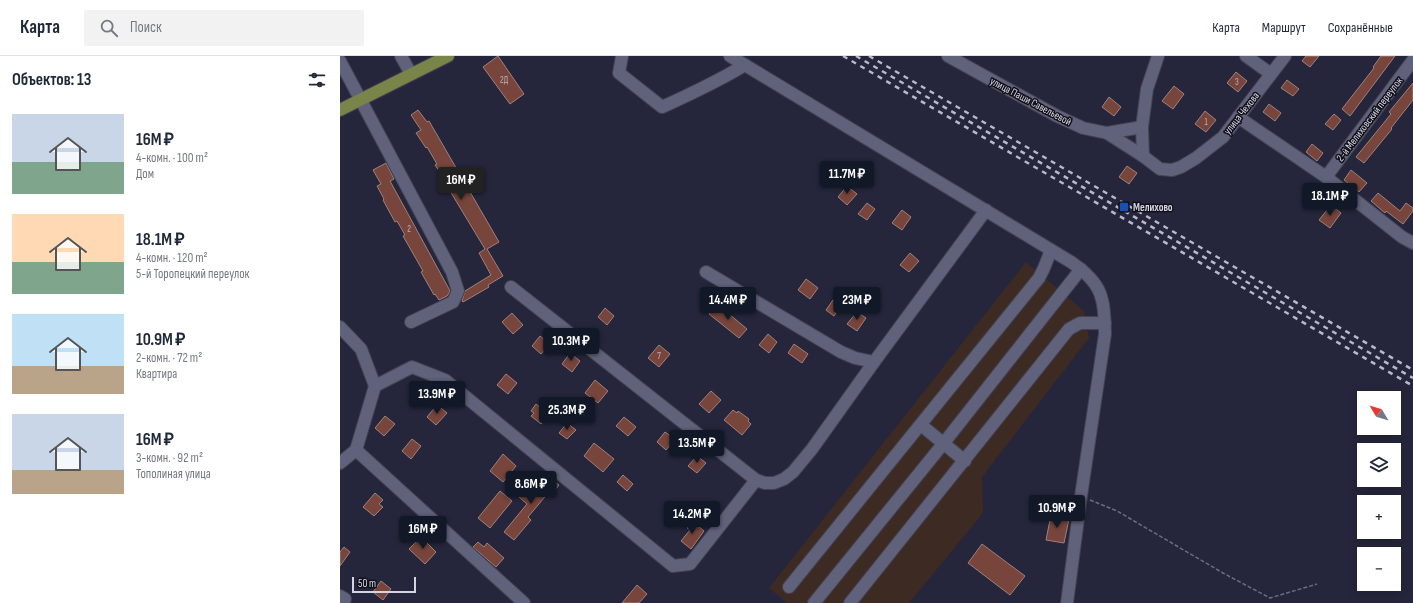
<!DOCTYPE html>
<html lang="ru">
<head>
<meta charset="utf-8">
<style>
	:root { --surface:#fff; --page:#f2f2f3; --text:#1f2937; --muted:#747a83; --line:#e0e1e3; --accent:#111827 }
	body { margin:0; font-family:"Sofia Sans Condensed",sans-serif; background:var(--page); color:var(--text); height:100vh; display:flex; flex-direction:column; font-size:15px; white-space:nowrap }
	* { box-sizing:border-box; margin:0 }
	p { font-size:13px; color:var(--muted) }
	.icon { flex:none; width:22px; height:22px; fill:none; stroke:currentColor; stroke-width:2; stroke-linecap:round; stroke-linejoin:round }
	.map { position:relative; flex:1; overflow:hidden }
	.details { display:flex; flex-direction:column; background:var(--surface); width:340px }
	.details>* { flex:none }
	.needle { width:26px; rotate:308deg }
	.controls { position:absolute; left:1017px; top:335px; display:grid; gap:8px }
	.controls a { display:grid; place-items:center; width:44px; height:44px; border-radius:0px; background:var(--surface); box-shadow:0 2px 10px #0003; font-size:20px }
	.scale { position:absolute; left:12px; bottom:10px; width:64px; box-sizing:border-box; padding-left:4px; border:2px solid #d4d5e3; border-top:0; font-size:11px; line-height:14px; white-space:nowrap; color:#d4d5e3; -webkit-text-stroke:3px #101019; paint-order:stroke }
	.price { position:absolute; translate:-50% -34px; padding:0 9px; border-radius:4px; background:var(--accent); color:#fff; font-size:13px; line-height:26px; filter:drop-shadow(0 1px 2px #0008) }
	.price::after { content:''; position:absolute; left:50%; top:24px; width:12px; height:9px; margin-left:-6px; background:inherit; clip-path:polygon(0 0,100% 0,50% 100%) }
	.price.current { background:#222; color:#fff }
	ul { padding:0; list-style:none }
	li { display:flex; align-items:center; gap:12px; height:100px; padding:0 12px }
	li span { display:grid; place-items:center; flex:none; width:112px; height:80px; border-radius:0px; color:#555 }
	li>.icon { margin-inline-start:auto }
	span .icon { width:48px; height:48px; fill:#fffc; stroke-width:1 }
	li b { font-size:17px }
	h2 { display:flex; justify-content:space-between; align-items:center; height:48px; padding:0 12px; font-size:17px }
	header { display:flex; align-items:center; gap:24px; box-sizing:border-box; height:56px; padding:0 20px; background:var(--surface); border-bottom:1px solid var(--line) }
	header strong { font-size:19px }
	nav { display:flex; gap:22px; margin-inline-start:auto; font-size:14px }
	.search { width:280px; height:36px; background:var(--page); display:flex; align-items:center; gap:10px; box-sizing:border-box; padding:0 14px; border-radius:0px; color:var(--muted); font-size:15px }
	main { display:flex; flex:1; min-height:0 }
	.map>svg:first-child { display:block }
	.industrial { fill:#3d2b23 }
	.building { fill:#78453c; stroke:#9f817b }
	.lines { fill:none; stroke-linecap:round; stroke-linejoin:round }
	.minor-casing { stroke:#424253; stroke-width:14 }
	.major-casing { stroke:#424253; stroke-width:14 }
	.path { stroke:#6b6c7f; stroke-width:1.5; stroke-dasharray:4 2; stroke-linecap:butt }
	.minor { stroke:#60617a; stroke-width:12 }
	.major { stroke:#798448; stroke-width:12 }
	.rail { stroke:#b9bac9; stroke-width:2.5; stroke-dasharray:5 5; stroke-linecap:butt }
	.transit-dot { fill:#1a4fb4; stroke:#101019; stroke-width:1.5 }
	.labels { text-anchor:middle; stroke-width:3; stroke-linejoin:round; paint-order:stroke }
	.number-label { font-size:9px; fill:#bdb1b9 }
	.street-label { font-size:11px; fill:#d4d5e3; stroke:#101019 }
	.poi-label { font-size:11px; font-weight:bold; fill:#d4d5e3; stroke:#101019; text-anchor:start }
</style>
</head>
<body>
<header>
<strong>Карта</strong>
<div class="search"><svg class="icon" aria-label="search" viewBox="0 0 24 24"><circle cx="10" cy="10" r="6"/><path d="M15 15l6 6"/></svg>Поиск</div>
<nav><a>Карта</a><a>Маршрут</a><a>Сохранённые</a></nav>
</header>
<main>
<section class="details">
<h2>Объектов: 13<svg class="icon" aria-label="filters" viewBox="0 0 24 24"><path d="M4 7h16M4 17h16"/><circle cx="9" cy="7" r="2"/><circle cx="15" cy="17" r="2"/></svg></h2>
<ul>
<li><span style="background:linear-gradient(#c9d6e8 60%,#7fa58c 0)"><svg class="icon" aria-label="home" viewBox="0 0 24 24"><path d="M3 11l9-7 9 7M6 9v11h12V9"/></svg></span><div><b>16M ₽</b><p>4-комн. · 100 m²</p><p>Дом</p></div></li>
<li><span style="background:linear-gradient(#ffd9b3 60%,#7fa58c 0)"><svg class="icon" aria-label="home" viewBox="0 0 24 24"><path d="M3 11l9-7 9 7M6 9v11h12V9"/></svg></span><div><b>18.1M ₽</b><p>4-комн. · 120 m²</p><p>5-й Торопецкий переулок</p></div></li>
<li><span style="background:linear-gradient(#bfe0f5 65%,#b9a48a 0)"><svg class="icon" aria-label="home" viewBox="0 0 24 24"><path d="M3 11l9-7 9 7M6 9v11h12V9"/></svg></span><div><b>10.9M ₽</b><p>2-комн. · 72 m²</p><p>Квартира</p></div></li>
<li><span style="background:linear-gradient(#c9d6e8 70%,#b9a48a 0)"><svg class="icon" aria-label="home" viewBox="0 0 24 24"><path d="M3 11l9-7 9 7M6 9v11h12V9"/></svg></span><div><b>16M ₽</b><p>3-комн. · 92 m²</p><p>Тополиная улица</p></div></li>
</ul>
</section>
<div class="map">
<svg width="1073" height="547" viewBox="0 0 1073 547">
	<rect width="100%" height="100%" fill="#25263b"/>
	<!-- industrial -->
	<polygon class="industrial" points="686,206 744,255 749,282 642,421 643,457 569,547 447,547 429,532"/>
	<!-- building -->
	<g class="building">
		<polygon points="158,0 184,38 170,48 143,11"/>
		<polygon points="966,0 979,0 970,11 962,5"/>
		<polygon points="1041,0 1055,0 1010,60 1002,53 1034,12 1033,11"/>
		<polygon points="896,16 907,25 898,36 887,27"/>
		<polygon points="947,24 959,33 953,40 941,32"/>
		<polygon points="1073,27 1073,44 1051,72 1052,73 1024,107 1016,101 1051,58 1049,56"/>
		<polygon points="834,30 844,38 833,53 822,45"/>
		<polygon points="769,41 781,51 774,60 762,51"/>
		<polygon points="929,48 941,57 935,65 923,56"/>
		<polygon points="78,54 87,66 89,65 159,186 147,193 163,220 148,229 149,231 123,246 122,245 125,235 151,219 139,197 145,193 110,135 112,134 95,109 97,108 87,91 86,92 76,77 81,74 71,59"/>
		<polygon points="865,55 876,64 866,76 855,68"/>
		<polygon points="994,58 1001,64 993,74 985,68"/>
		<polygon points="972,88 983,97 977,105 966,96"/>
		<polygon points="46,107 54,123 50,125 109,233 110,235 107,240 99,244 95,238 94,239 81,216 83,215 63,180 65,179 57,165 55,166 43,144 44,143 37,130 41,128 33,114"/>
		<polygon points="787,110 797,117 789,128 779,121"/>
		<polygon points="1011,114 1027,127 1019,136 1004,124"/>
		<polygon points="507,130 517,138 507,149 498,141"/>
		<polygon points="1038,137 1060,155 1066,147 1073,152 1073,155 1063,168 1046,155 1045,157 1031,145"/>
		<polygon points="527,147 535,153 527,164 518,158"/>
		<polygon points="991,149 1001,157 990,172 979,164"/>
		<polygon points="562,154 571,161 562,174 552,167"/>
		<polygon points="570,197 579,205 569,216 560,209"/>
		<polygon points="466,223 478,232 470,243 458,234"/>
		<polygon points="493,244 501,249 494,260 486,254"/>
		<polygon points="377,248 407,273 399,282 369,258"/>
		<polygon points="265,252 274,260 267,269 258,261"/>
		<polygon points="517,256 526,262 517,275 507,268"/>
		<polygon points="172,257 183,269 173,278 162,266"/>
		<polygon points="428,278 437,286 429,297 419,289"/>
		<polygon points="200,280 210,288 201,298 192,290"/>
		<polygon points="454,288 468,298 462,307 448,297"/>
		<polygon points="319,289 330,298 319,311 308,302"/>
		<polygon points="230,297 240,305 232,316 222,308"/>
		<polygon points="166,318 177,327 168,338 157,329"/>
		<polygon points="255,324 268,335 258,347 245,337"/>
		<polygon points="371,335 381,344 369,357 359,348"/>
		<polygon points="196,348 209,359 201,368 191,360 194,357 191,355"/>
		<polygon points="97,349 107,357 96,369 87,361"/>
		<polygon points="393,354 397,357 398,355 409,363 408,365 411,368 402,379 384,364"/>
		<polygon points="45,360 55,368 44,380 35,372"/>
		<polygon points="284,361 296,371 288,380 276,370"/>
		<polygon points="227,367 236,374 227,383 219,377"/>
		<polygon points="325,376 335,383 326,394 317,386"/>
		<polygon points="72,383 81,390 71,403 62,395"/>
		<polygon points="254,387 274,403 263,416 244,400"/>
		<polygon points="163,398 176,410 163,426 150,415"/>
		<polygon points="357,400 366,407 357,417 348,410"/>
		<polygon points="206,419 219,429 212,438 209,436 188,461 191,464 174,484 164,476 187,448 179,441 190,428 195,432"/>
		<polygon points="283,419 293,428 287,435 277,426"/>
		<polygon points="160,435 172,445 150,472 138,462"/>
		<polygon points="35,437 43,444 39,448 43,451 34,460 23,451"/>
		<polygon points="711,459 729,463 724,487 706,484"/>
		<polygon points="352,465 364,475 351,493 341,485 350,474 347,472"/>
		<polygon points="81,481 96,496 85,508 69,493"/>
		<polygon points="138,486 144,491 147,487 164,502 156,511 133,491"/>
		<polygon points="642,488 685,520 670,539 628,507"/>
		<polygon points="4,491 10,496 0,510 0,496"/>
		<polygon points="41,525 51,533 43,544 33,536"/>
		<polygon points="297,529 307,538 299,547 282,547"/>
	</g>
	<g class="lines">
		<!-- minor casing -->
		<g class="minor-casing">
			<g id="minor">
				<polyline points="61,0 71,18"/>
				<path d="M282,0L279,17L322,51C351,38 378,25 405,9"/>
				<path d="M390,0L731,206C763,228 764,241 765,278L741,440L727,547"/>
				<polyline points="608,0 717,60 743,72 767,77 802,71"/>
				<polyline points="906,0 931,18"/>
				<polyline points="0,5 112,216 118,235 113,246 71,266"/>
				<polyline points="898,61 986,121 1062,181 1073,187"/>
				<polyline points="767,77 803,100 820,113 832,114 841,111 856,102 883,81 945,0"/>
				<polyline points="803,100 802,71 807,33 818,0"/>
				<polyline points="986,121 1073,4"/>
				<polyline points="366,216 501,296 515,302 534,306"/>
				<polyline points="171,231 416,424 425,427 434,427 444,423 453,416 472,393 534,306 646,154"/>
				<polyline points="0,271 21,293 35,330 16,394 184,547"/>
				<polyline points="35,330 72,311 105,324 333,510 350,508 416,424"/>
				<polyline points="581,369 625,405"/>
				<polyline points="0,407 16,394"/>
				<polyline points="449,531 699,222 704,212 711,194"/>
				<polyline points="0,540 5,543"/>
				<polyline points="474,547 603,388 741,213"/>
				<polyline points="510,547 729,273 740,267 765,267"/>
			</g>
		</g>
		<!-- major casing -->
		<g class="major-casing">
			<polyline id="major" points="0,54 108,0"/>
		</g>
		<!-- path -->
		<polyline class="path" points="750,444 777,455 883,517 930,542 977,528"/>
		<!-- minor -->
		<use href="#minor" class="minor"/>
		<!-- major -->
		<use href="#major" class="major"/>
		<!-- rail -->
		<g class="rail">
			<polyline points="503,0 1073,330"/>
			<polyline points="516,0 1073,322"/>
			<polyline points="529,0 1073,314"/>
		</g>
	</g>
	<!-- markers -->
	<rect class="transit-dot" x="779" y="146" width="10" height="10" rx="2"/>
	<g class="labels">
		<!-- number labels -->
		<g class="number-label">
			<text x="164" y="27">2Д</text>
			<text x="897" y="29">3</text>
			<text x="866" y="69">1</text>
			<text x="69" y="176">2</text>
			<text x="319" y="303">7</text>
		</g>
		<!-- street labels -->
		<g class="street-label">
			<text transform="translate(691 45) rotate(28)" y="4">улица Паши Савельевой</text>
			<text transform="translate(901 57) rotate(-52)" y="4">улица Чехова</text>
			<text transform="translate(1029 63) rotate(-53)" y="4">2-й Мелиховский переулок</text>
		</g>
		<!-- poi labels -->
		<g class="poi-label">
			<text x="793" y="155">Мелихово</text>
		</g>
	</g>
</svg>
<div class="controls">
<a><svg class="needle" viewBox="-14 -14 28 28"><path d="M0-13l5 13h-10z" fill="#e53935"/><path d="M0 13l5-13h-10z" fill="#747a83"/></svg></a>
<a><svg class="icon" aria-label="layers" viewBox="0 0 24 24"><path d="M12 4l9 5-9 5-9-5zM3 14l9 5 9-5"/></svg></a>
<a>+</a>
<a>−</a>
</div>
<div class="scale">50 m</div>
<b class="price" style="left:507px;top:139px">11.7M ₽</b>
<b class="price current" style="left:121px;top:145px">16M ₽</b>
<b class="price" style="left:990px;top:161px">18.1M ₽</b>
<b class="price" style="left:388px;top:265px">14.4M ₽</b>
<b class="price" style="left:517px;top:265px">23M ₽</b>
<b class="price" style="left:231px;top:306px">10.3M ₽</b>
<b class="price" style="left:97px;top:359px">13.9M ₽</b>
<b class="price" style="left:227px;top:375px">25.3M ₽</b>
<b class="price" style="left:357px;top:408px">13.5M ₽</b>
<b class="price" style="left:191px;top:449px">8.6M ₽</b>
<b class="price" style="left:717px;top:473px">10.9M ₽</b>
<b class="price" style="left:352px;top:479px">14.2M ₽</b>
<b class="price" style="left:83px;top:494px">16M ₽</b>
</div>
</main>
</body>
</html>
